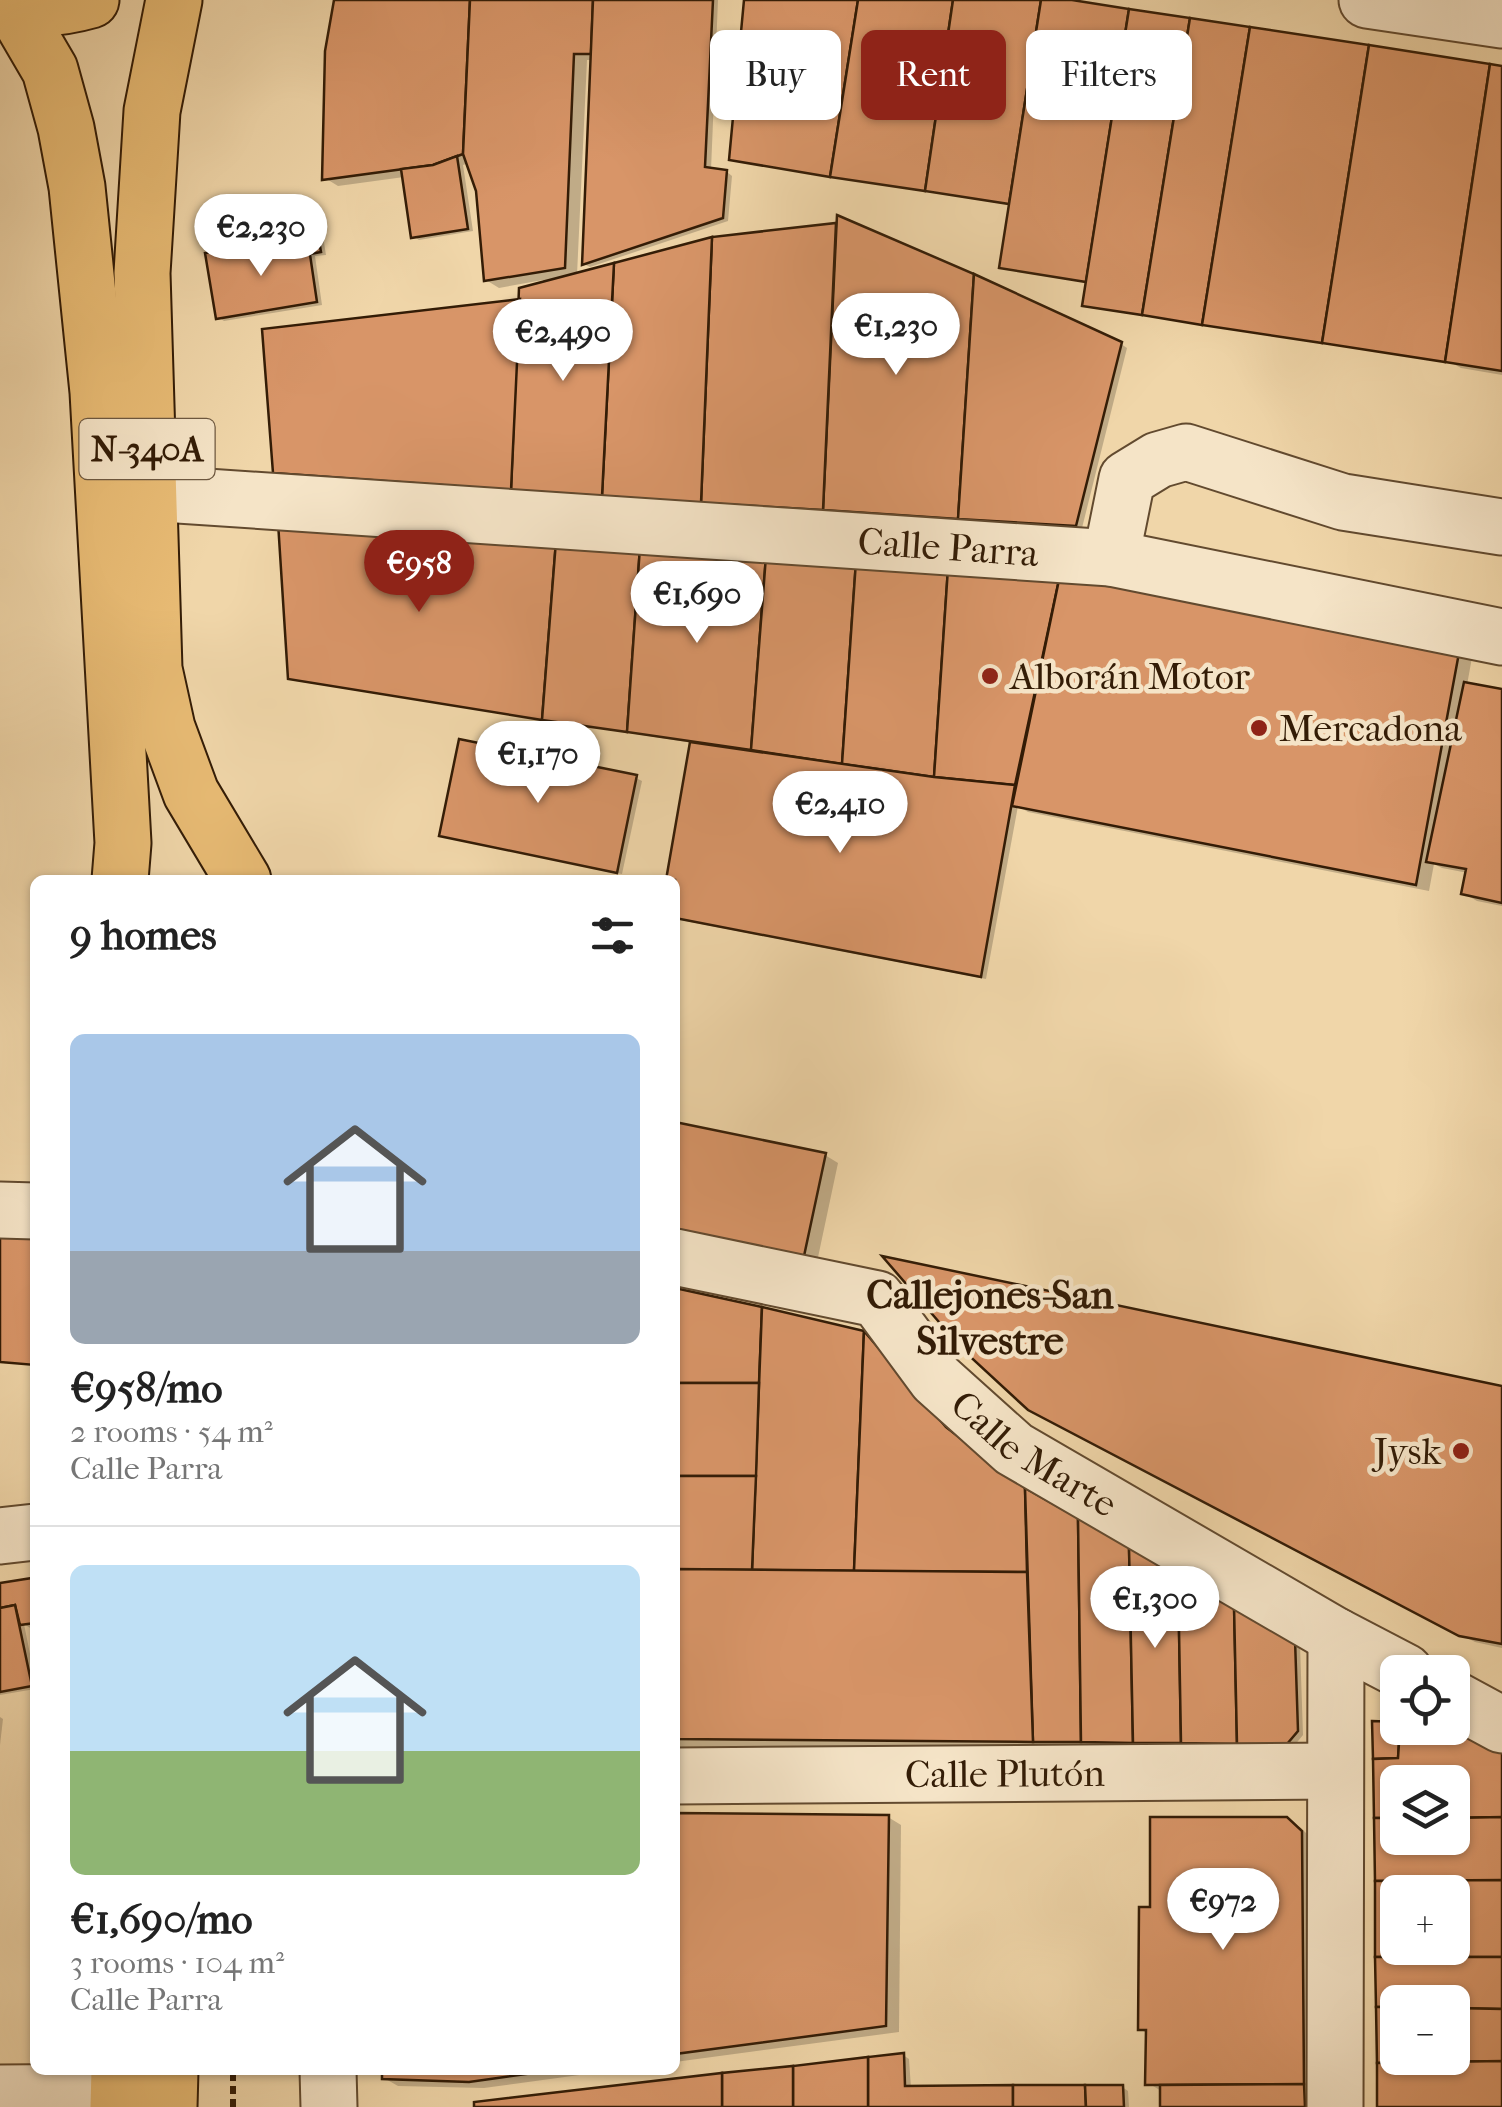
<!DOCTYPE html>
<html lang="en">
<head>
<meta charset="utf-8">
<style>
	:root { --surface:#fff; --page:#f6f6f6; --text:#222; --muted:#767676; --line:#e0e0e0; --accent:#8f2418 }
	body { margin:0; font-family:"IM FELL French Canon",serif; background:var(--page); color:var(--text); height:100vh; display:flex; flex-direction:column; font-size:38px; white-space:nowrap }
	* { box-sizing:border-box; margin:0 }
	p { font-size:32px; color:var(--muted) }
	.icon { flex:none; width:55px; height:55px; fill:none; stroke:currentColor; stroke-width:2; stroke-linecap:round; stroke-linejoin:round }
	.map { position:relative; flex:1; overflow:hidden }
	.drawer { position:absolute; left:30px; top:875px; width:650px; height:1200px; display:flex; flex-direction:column; background:var(--surface); border-radius:15px; box-shadow:0 2px 8px #0004 }
	.drawer>* { flex:none }
	.banner { position:absolute; left:710px; top:30px; width:640px; height:90px; display:flex; gap:20px }
	.controls { position:absolute; left:1380px; top:1655px; display:grid; gap:20px }
	.controls a { display:grid; place-items:center; width:90px; height:90px; border-radius:15px; background:var(--surface); box-shadow:0 2px 8px #0004; font-size:50px }
	.price { position:absolute; translate:-50% -85px; padding:0 22px; border-radius:35px; background:#fff; color:#222; font-size:32px; line-height:65px; filter:drop-shadow(0 2px 5px #0008) }
	.price::after { content:''; position:absolute; left:50%; top:60px; width:30px; height:22px; margin-left:-15px; background:inherit; clip-path:polygon(0 0,100% 0,50% 100%) }
	.price.active { background:var(--accent); color:#fff }
	ul { padding:0; list-style:none }
	li { display:grid; align-content:center; gap:20px; height:530px; padding:0 40px }
	li+li { border-top:2px solid var(--line) }
	li span { display:grid; place-items:center; height:310px; border-radius:15px; color:#555 }
	li>.icon { margin-inline-start:auto }
	span .icon { width:180px; height:180px; fill:#fffc; stroke-width:1 }
	li b { font-size:42px }
	h2 { display:flex; justify-content:space-between; align-items:center; height:120px; padding:0 40px; font-size:42px }
	.chip { padding:0 35px; border-radius:15px; background:var(--surface); box-shadow:0 2px 8px #0004; font-size:35px; line-height:90px }
	.chip.active { background:var(--accent); color:#fff }
	.map>svg:first-child { display:block }
	.shadow { fill:#0003; fill-rule:evenodd }
	.building { fill:#d89568; stroke:#331c06; stroke-width:2.5; fill-rule:evenodd }
	.lines { fill:none; stroke-linecap:round; stroke-linejoin:round }
	.minor-casing { stroke:#624a2f; stroke-width:59 }
	.highway-casing { stroke:#331c06; stroke-width:59 }
	.path { stroke:#331c06; stroke-width:6; stroke-dasharray:8 5; stroke-linecap:butt }
	.minor { stroke:#f5e4c7; stroke-width:55 }
	.highway { stroke:#e8bb74; stroke-width:55 }
	.poi-dot { fill:#8f2418; stroke:#f5e4c7; stroke-width:4 }
	.labels { text-anchor:middle; stroke-width:9; stroke-linejoin:round; paint-order:stroke }
	.shield { fill:#f5e4c7; stroke:#6d5840; stroke-width:2.5 }
	.shield-label { font-size:35px; font-weight:bold; fill:#331c06 }
	.street-label { font-size:38px; fill:#331c06; stroke:#f5e4c7 }
	.poi-label { font-size:38px; fill:#331c06; stroke:#f5e4c7; text-anchor:start }
	.neighbourhood-label { font-size:40px; font-weight:bold; fill:#331c06; stroke:#f5e4c7 }
</style>
</head>
<body>
<div class="map">
<svg width="1502" height="2107" viewBox="0 0 1502 2107">
	<rect width="100%" height="100%" fill="#f0d6a9"/>
	<filter id="stains"><feTurbulence type="fractalNoise" baseFrequency=".002" numOctaves="4"/><feColorMatrix values="0 0 0 0 .2 0 0 0 0 .09 0 0 0 0 .02 0 0 0 .5 -.17"/></filter>
	<radialGradient id="worn" r=".72"><stop offset=".6" stop-color="#630" stop-opacity="0"/><stop offset="1" stop-color="#630" stop-opacity=".3"/></radialGradient>
	<!-- shadow -->
	<g class="shadow">
		<polygon points="337,0 718,0 711,170 727,172 732,176 728,221 590,267 584,264 593,60 587,60 577,275 713,240 838,226 1121,344 1127,348 1082,528 282,475 276,472 522,301 543,284 543,280 499,288 486,280 479,191 469,163 463,165 473,231 419,240 413,236 404,177 338,186 325,178"/>
		<polygon points="747,0 1056,0 1502,68 1502,375 1461,368 1450,362 1091,308 1085,305 1089,283 1007,270 1002,267 1011,205 737,162 731,159"/>
		<polygon points="313,208 319,211 326,255 315,256 322,305 224,321 218,317 216,254 209,223"/>
		<polygon points="1059,578 1473,652 1467,685 1502,692 1502,906 1477,901 1463,893 1468,873 1442,868 1434,864 1429,891 1028,812 1018,806 986,979 675,919 675,880 669,880 693,743 296,681 290,678"/>
		<polygon points="636,778 642,781 622,874 447,838 442,835"/>
		<polygon points="675,1124 825,1155 838,1163 817,1262 675,1232"/>
		<polygon points="675,1291 863,1333 870,1337 952,1434 1030,1493 1300,1645 1303,1735 1294,1746 1052,1744 1052,1752 675,1750"/>
		<polygon points="1502,1389 1502,1648 1475,1642 1044,1416"/>
		<polygon points="31,1580 35,1582 35,1620 30,1621 30,1626 35,1625 35,1631 24,1624 35,1679 35,1689 0,1695 0,1586"/>
		<polygon points="0,1717 3,1719 0,1745"/>
		<path d="M1398,1728H1452L1502,1755V2107H1380ZM1398,1782H1452V1838H1398ZM1398,1892H1452V1948H1398ZM1398,2002H1452V2058H1398Z"/>
		<polygon points="675,1815 888,1817 901,1825 899,2032 675,2062"/>
		<polygon points="1286,1820 1301,1828 1314,1841 1310,2107 1163,2107 1163,2092 1148,2083 1148,2034 1140,2029 1152,1910"/>
		<polygon points="903,2055 909,2059 911,2088 1122,2087 1128,2091 1129,2107 477,2107"/>
		<polygon points="384,2070 616,2070 484,2088 398,2086 384,2078"/>
	</g>
	<!-- building -->
	<g class="building">
		<polygon points="334,0 470,0 463,154 433,165 322,180 325,51"/>
		<polygon points="470,0 593,0 591,54 574,54 565,268 484,281 476,191 463,154"/>
		<polygon points="593,0 713,0 705,167 727,170 723,218 582,265"/>
		<polygon points="744,0 858,0 830,177 729,160"/>
		<polygon points="858,0 953,0 925,191 830,177"/>
		<polygon points="953,0 1041,0 1009,204 925,191"/>
		<polygon points="1041,0 1072,0 1129,9 1086,282 999,268"/>
		<polygon points="1129,9 1190,18 1142,315 1082,306"/>
		<polygon points="1190,18 1250,27 1202,325 1142,315"/>
		<polygon points="1250,27 1369,45 1322,343 1202,325"/>
		<polygon points="1369,45 1490,64 1445,362 1322,343"/>
		<polygon points="1490,64 1502,66 1502,371 1445,362"/>
		<polygon points="457,156 468,229 411,238 401,169 433,165"/>
		<polygon points="313,205 321,252 310,254 308,241 213,252 206,221"/>
		<polygon points="837,215 974,274 958,519 823,510"/>
		<polygon points="836,223 823,510 701,503 712,237"/>
		<polygon points="712,237 701,503 602,496 614,263"/>
		<polygon points="308,241 317,302 216,319 205,253"/>
		<polygon points="614,263 602,496 511,490 519,288"/>
		<polygon points="974,274 1122,342 1076,526 958,519"/>
		<polygon points="520,299 511,490 273,473 262,329"/>
		<polygon points="278,522 556,541 542,720 288,679"/>
		<polygon points="556,541 640,547 627,732 542,720"/>
		<polygon points="640,547 766,556 751,750 627,732"/>
		<polygon points="766,556 856,561 842,764 751,750"/>
		<polygon points="856,561 948,568 934,777 842,764"/>
		<polygon points="948,568 1060,575 1015,785 934,777"/>
		<polygon points="1060,575 1461,642 1416,885 1012,806"/>
		<polygon points="1464,682 1502,689 1502,903 1461,894 1466,869 1426,862"/>
		<polygon points="459,739 637,775 617,873 439,836"/>
		<polygon points="690,742 934,777 1015,785 981,977 675,918 675,880 666,880"/>
		<polygon points="675,1122 826,1153 804,1256 675,1229"/>
		<polygon points="0,1234 35,1238 35,1365 0,1362"/>
		<polygon points="882,1256 1502,1386 1502,1644 1459,1636 1028,1410 964,1351"/>
		<polygon points="675,1288 762,1307 759,1383 675,1383"/>
		<polygon points="762,1307 864,1331 854,1571 752,1570"/>
		<polygon points="864,1331 946,1427 1025,1488 1027,1572 854,1571"/>
		<polygon points="675,1383 759,1383 756,1476 675,1476"/>
		<polygon points="675,1476 756,1476 752,1570 675,1569"/>
		<polygon points="1025,1488 1078,1518 1081,1742 1033,1742"/>
		<polygon points="1078,1518 1129,1547 1133,1743 1081,1742"/>
		<polygon points="1129,1547 1178,1573 1181,1743 1133,1743"/>
		<polygon points="675,1569 1027,1572 1033,1742 675,1739"/>
		<polygon points="1178,1573 1234,1605 1237,1744 1181,1743"/>
		<polygon points="32,1578 35,1596 35,1623 20,1625 15,1605 0,1608 0,1583"/>
		<polygon points="15,1605 32,1686 0,1692 0,1608"/>
		<polygon points="1234,1605 1295,1639 1298,1731 1287,1744 1237,1744"/>
		<polygon points="1372,1721 1398,1722 1398,1728 1400,1728 1398,1758 1373,1759"/>
		<polygon points="1400,1728 1452,1728 1502,1752 1502,1817 1452,1818 1452,1782 1398,1782 1398,1818 1374,1818 1373,1759 1398,1758"/>
		<polygon points="675,1813 889,1815 886,2026 675,2054"/>
		<polygon points="1150,1817 1287,1817 1302,1831 1304,2084 1145,2085 1146,2030 1138,2030 1139,1907 1150,1907"/>
		<polygon points="1502,1817 1502,1880 1375,1881 1374,1818 1398,1818 1398,1838 1452,1838 1452,1818"/>
		<path d="M1502,1880V1957H1375V1881ZM1398,1892H1452V1948H1398Z"/>
		<polygon points="1375,1957 1502,1957 1502,2009 1452,2008 1452,2002 1398,2002 1398,2007 1376,2007"/>
		<polygon points="1376,2007 1398,2007 1398,2058 1452,2058 1452,2008 1502,2009 1502,2061 1377,2063"/>
		<polygon points="904,2053 905,2086 1013,2085 1013,2107 868,2107 868,2057"/>
		<polygon points="868,2057 868,2107 793,2107 793,2066"/>
		<polygon points="1502,2061 1502,2107 1377,2107 1377,2063"/>
		<polygon points="793,2066 793,2107 722,2107 722,2073"/>
		<polygon points="382,2070 555,2070 469,2082 382,2079"/>
		<polygon points="722,2073 722,2107 474,2107 474,2102"/>
		<polygon points="1304,2084 1305,2107 1160,2107 1160,2085"/>
		<polygon points="1013,2085 1085,2085 1086,2107 1013,2107"/>
		<polygon points="1085,2085 1123,2085 1124,2107 1086,2107"/>
	</g>
	<g class="lines">
		<!-- minor casing -->
		<g class="minor-casing">
			<g id="minor">
				<polyline points="1367,0 1502,20"/>
				<path id="s1" d="M148,493L1111,558L1502,637"/>
				<polyline points="1111,558 1127,479 1158,460 1186,452 1343,502 1502,527"/>
				<polyline points="0,1210 35,1211"/>
				<path id="s2" d="M675,1257L877,1299L936,1379L1014,1449L1336,1636L1405,1672"/>
				<polyline points="0,1536 35,1532"/>
				<polyline points="1452,1698 1502,1725"/>
				<path id="s3" d="M675,1776L1335,1771"/>
				<polyline points="328,2070 329,2107"/>
				<polyline points="0,2093 118,2092"/>
				<polyline points="1335,2107 1336,1636"/>
			</g>
		</g>
		<!-- highway casing -->
		<g class="highway-casing">
			<g id="highway">
				<path d="M1,0C28,13 63,8 91,0"/>
				<polyline points="174,0 152,111 142,273 154,669 167,728 191,793 243,880"/>
				<polyline points="12,5 50,70 66,128 77,187 98,392 123,843 120,880"/>
				<polyline points="118,2107 119,2070"/>
				<polyline points="169,2107 170,2070"/>
			</g>
		</g>
		<!-- path -->
		<polyline class="path" points="233,2107 233,2070"/>
		<!-- minor -->
		<use href="#minor" class="minor"/>
		<!-- highway -->
		<use href="#highway" class="highway"/>
	</g>
	<!-- markers -->
	<g class="poi-dot">
		<circle cx="990" cy="676" r="10"/>
		<circle cx="1259" cy="728" r="10"/>
		<circle cx="1461" cy="1451" r="10"/>
	</g>
	<g class="labels">
		<!-- shield labels -->
		<rect class="shield" x="79.5" y="419" width="135" height="60" rx="8"/>
		<g class="shield-label">
			<text x="147" y="461">N-340A</text>
		</g>
		<!-- street labels -->
		<g class="street-label">
			<text dy="13" stroke="none"><textPath href="#s1" startOffset="802">Calle Parra</textPath></text>
			<text dy="13" stroke="none"><textPath href="#s2" startOffset="430">Calle Marte</textPath></text>
			<text dy="13" stroke="none"><textPath href="#s3" startOffset="330">Calle Plutón</textPath></text>
		</g>
		<!-- poi labels -->
		<g class="poi-label">
			<text x="1010" y="689">Alborán Motor</text>
			<text x="1279" y="741">Mercadona</text>
			<text x="1441" y="1464" text-anchor="end">Jysk</text>
		</g>
		<!-- neighbourhood labels -->
		<g class="neighbourhood-label">
			<text x="990" y="1308">Callejones-San<tspan x="990" dy="46">Silvestre</tspan></text>
		</g>
	</g>
	<rect width="100%" height="100%" filter="url(#stains)"/>
	<rect width="100%" height="100%" fill="url(#worn)"/>
</svg>
<div class="controls">
<a><svg class="icon" aria-label="locate" viewBox="0 0 24 24"><circle cx="12" cy="12" r="6"/><path d="M12 2v4M12 18v4M2 12h4M18 12h4"/></svg></a>
<a><svg class="icon" aria-label="layers" viewBox="0 0 24 24"><path d="M12 4l9 5-9 5-9-5zM3 14l9 5 9-5"/></svg></a>
<a>+</a>
<a>−</a>
</div>
<b class="price" style="left:261px;top:279px">€2,230</b>
<b class="price" style="left:896px;top:378px">€1,230</b>
<b class="price" style="left:563px;top:384px">€2,490</b>
<b class="price active" style="left:419px;top:615px">€958</b>
<b class="price" style="left:697px;top:646px">€1,690</b>
<b class="price" style="left:538px;top:806px">€1,170</b>
<b class="price" style="left:840px;top:856px">€2,410</b>
<b class="price" style="left:1155px;top:1651px">€1,300</b>
<b class="price" style="left:1223px;top:1953px">€972</b>
<div class="banner">
<a class="chip">Buy</a>
<a class="chip active">Rent</a>
<a class="chip">Filters</a>
</div>
<section class="drawer">
<h2>9 homes<svg class="icon" aria-label="filters" viewBox="0 0 24 24"><path d="M4 7h16M4 17h16"/><circle cx="9" cy="7" r="2"/><circle cx="15" cy="17" r="2"/></svg></h2>
<ul>
<li><span style="background:linear-gradient(#a9c7e8 70%,#9aa5b1 0)"><svg class="icon" aria-label="home" viewBox="0 0 24 24"><path d="M3 11l9-7 9 7M6 9v11h12V9"/></svg></span><div><b>€958/mo</b><p>2 rooms · 54 m²</p><p>Calle Parra</p></div></li>
<li><span style="background:linear-gradient(#bfe0f5 60%,#8fb573 0)"><svg class="icon" aria-label="home" viewBox="0 0 24 24"><path d="M3 11l9-7 9 7M6 9v11h12V9"/></svg></span><div><b>€1,690/mo</b><p>3 rooms · 104 m²</p><p>Calle Parra</p></div></li>
</ul>
</section>
</div>
</body>
</html>
